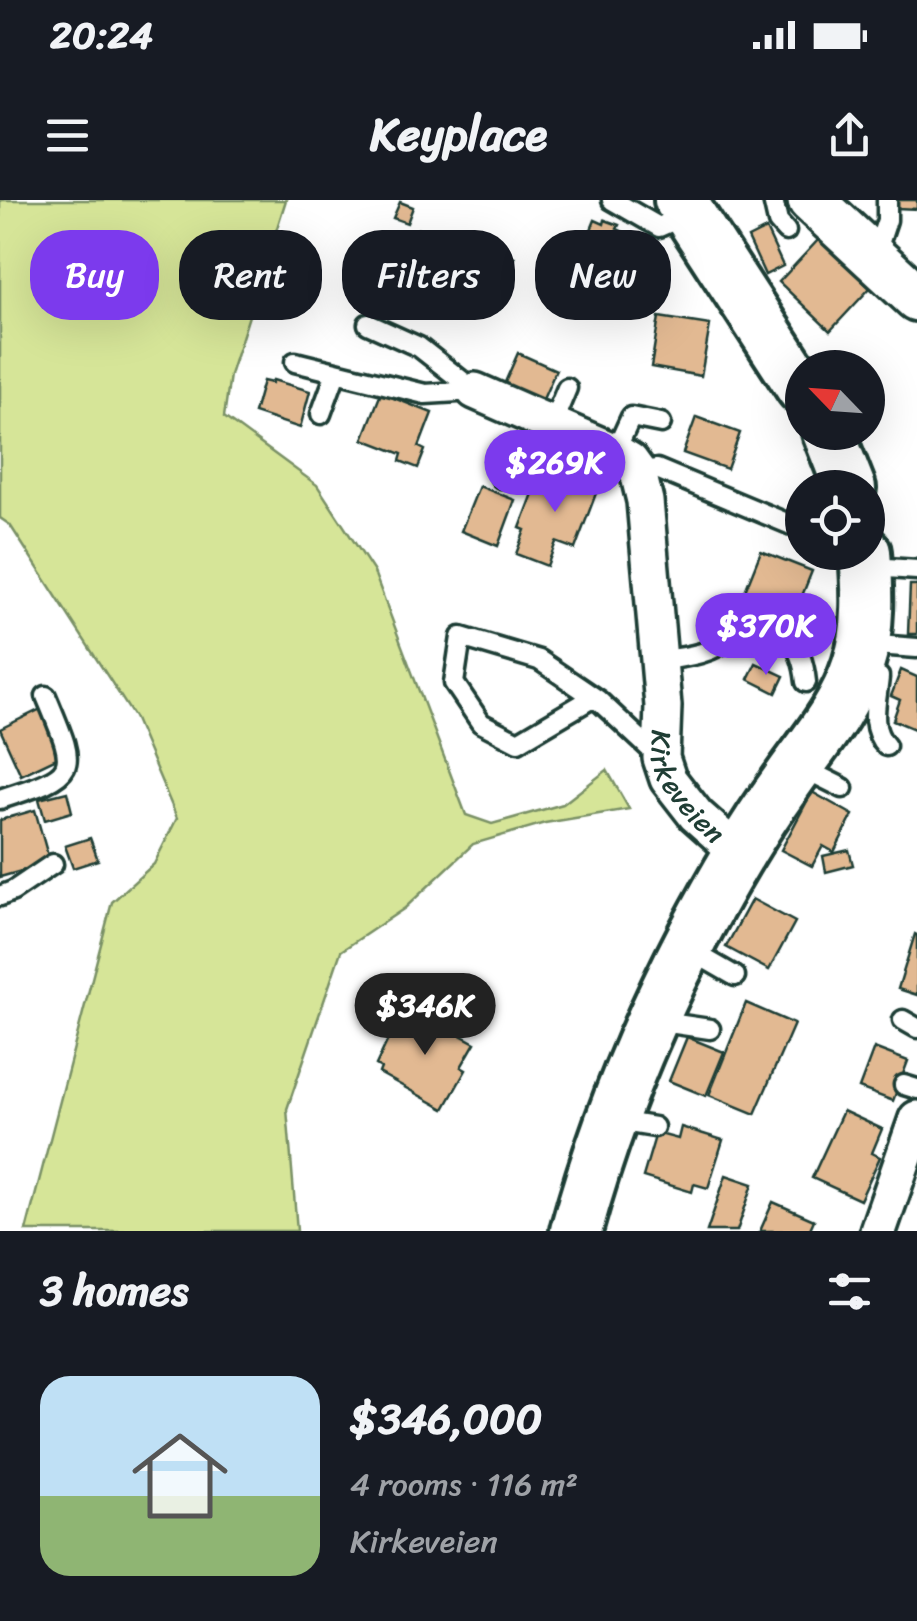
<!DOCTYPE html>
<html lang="en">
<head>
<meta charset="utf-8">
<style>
	:root { --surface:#171b24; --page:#20242c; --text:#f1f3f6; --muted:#9ea1a6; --line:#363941; --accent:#7c3aed }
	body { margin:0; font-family:Sriracha,sans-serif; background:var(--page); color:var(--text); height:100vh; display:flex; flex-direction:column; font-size:38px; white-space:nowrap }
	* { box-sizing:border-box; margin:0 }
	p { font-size:32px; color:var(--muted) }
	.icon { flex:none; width:55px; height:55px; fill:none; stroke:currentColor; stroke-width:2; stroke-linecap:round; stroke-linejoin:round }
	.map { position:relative; height:1031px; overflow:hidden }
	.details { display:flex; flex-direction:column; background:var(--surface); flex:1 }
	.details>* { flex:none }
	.hud { position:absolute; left:30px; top:30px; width:858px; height:90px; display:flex; gap:20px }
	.needle { width:65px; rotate:295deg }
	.buttons { position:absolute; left:785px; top:150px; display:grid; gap:20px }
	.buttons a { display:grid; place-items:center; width:100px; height:100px; border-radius:50%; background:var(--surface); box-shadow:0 10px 40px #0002; font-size:50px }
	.price { position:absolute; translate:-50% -85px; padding:0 22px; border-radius:35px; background:var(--accent); color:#fff; font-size:32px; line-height:65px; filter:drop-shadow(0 2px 5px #0008) }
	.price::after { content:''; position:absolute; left:50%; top:60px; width:30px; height:22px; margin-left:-15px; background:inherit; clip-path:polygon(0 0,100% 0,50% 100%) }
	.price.active { background:#222; color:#fff }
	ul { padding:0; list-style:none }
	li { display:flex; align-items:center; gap:30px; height:250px; padding:0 40px }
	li+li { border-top:2px solid var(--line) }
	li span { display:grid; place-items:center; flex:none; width:280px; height:200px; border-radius:30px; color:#555 }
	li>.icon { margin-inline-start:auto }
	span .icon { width:120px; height:120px; fill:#fffc; stroke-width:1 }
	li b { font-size:42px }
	h2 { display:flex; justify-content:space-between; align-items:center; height:120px; padding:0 40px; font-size:42px }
	.pill { padding:0 35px; border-radius:40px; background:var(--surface); box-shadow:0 10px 40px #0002; font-size:35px; line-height:90px }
	.pill.active { background:var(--accent); color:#fff }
	.status { display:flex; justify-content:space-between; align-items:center; height:70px; padding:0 50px; background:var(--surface); direction:ltr }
	.status svg { height:28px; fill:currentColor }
	header { display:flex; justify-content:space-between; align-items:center; height:130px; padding:0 40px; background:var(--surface); font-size:45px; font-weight:700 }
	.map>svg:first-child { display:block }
	.green { fill:#d6e598; stroke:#7a9166; stroke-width:2.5 }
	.building { fill:#e2b992; stroke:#1f3d34; stroke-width:2.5 }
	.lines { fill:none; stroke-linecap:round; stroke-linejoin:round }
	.service-casing { stroke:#1f3d34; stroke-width:25 }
	.minor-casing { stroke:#1f3d34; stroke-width:42 }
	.tertiary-casing { stroke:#1f3d34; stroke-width:52 }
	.secondary-casing { stroke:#1f3d34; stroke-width:58 }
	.service { stroke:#fff; stroke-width:18 }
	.minor { stroke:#fff; stroke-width:35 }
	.tertiary { stroke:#fff; stroke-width:45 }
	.secondary { stroke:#fff; stroke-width:50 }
	.labels { text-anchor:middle; stroke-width:8; stroke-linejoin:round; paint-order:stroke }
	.street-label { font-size:28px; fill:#1f3d34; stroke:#fff }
</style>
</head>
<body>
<div class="status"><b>20:24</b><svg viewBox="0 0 49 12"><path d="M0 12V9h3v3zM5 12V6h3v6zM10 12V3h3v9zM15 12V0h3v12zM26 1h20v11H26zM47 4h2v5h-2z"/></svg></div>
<header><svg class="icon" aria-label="menu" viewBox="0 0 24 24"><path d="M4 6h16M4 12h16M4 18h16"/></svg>Keyplace<svg class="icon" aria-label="share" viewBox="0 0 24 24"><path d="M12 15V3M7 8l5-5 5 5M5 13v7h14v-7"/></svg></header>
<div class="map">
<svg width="917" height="1031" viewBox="0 0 917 1031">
	<rect width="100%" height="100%" fill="#fff"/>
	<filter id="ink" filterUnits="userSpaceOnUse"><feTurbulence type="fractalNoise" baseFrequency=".01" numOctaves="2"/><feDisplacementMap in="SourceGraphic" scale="20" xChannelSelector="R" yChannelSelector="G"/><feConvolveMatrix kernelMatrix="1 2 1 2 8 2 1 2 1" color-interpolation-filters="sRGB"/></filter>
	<g filter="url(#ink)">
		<!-- green -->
		<polygon class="green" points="0,0 286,0 230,175 224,217 317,285 374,372 466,615 492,624 563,604 607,570 629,609 545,623 473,644 405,708 341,751 287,909 297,1031 26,1031 112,702 154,664 177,618 134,517 10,325 0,318"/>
		<!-- building -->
		<g class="building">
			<polygon points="897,0 917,0 917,9 897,8"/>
			<polygon points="400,2 413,7 407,23 393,18"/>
			<polygon points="595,20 604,24 605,20 619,25 617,29 643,41 625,84 577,64"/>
			<polygon points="418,29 515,57 500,109 459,96 456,105 434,98 437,89 403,80"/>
			<polygon points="766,29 783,66 765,75 748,38"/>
			<polygon points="819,39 870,88 830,131 779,82"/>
			<polygon points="659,117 710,125 701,176 651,167"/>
			<polygon points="518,153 556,170 540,206 502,189"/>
			<polygon points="273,180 310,191 300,228 254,213 263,181 272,183"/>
			<polygon points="381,193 432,213 419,247 425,250 418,268 400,261 402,254 363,239"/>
			<polygon points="696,217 740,233 727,269 683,253"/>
			<polygon points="543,267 598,288 575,349 556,342 547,366 516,354 525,330 520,328"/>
			<polygon points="479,286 515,300 498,346 461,331"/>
			<polygon points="761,351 812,371 790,426 739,406"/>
			<polygon points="910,385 917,385 917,434 908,434"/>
			<polygon points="756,463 784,476 776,493 748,479"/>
			<polygon points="901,470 917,477 917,530 893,520 900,500 891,496"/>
			<polygon points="41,509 63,555 21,575 0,529"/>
			<polygon points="67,592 72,612 45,620 39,599"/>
			<polygon points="812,592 853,615 834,652 823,646 812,666 781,650"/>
			<polygon points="35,610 50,663 0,677 0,620"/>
			<polygon points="90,638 98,660 73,668 65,646"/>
			<polygon points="849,650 853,665 826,672 823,656"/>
			<polygon points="752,699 795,722 769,770 726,747"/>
			<polygon points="915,734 917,735 917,795 898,789"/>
			<polygon points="746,803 794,824 755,914 709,895"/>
			<polygon points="402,810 416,817 418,812 475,843 461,867 466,870 444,909 379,873 381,868 376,865"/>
			<polygon points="687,837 724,852 706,896 669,881"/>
			<polygon points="874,848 908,861 893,901 859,888"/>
			<polygon points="843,911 882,929 872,953 880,957 860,1000 812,978"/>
			<polygon points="681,927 723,940 708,988 694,984 692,992 643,977 656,933 678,939"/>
			<polygon points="726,975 753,984 737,1031 707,1031"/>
			<polygon points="773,1002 814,1020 809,1031 760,1031"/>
		</g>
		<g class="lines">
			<!-- service casing -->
			<g class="service-casing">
				<g id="service">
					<polyline points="612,0 659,27 684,16"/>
					<polyline points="773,0 778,22 786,31"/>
					<polyline points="876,53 887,20 887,0"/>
					<polyline points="368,124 419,147 475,191"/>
					<polyline points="295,162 425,194 475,191"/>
					<polyline points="321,214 336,173"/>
					<polyline points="552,224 567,188"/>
					<polyline points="615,252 631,217 661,223"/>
					<polyline points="638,272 657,269 801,329"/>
					<polyline points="501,278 540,248 557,227"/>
					<polyline points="872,367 917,370"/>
					<polyline points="864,444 917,448"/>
					<path d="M659,461C675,458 692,457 707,451C719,447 730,437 743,433C786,422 802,444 806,482"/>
					<path d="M863,469L879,477C877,501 868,527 886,546"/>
					<polyline points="598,500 589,500 518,542 481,523 454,483 461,437 539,460 598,500 660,558"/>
					<polyline points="803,568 843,588"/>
					<path d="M0,599C81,573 78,573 46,496"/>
					<polyline points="0,696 13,691 53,664"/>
					<polyline points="688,749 735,776"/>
					<polyline points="903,820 917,828"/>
					<polyline points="655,821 710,829"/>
					<polyline points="904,885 917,889"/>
					<polyline points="617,921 654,927"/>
				</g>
			</g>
			<!-- minor casing -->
			<g class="minor-casing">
				<g id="minor">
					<path id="s1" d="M475,191L615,252L630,261L638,272L645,301L663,506L661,558L668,579L696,615L739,653"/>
					<polyline points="878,1031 917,919"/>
				</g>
			</g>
			<!-- tertiary casing -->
			<g class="tertiary-casing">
				<polyline id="tertiary" points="811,0 917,98"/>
			</g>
			<!-- secondary casing -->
			<g class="secondary-casing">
				<g id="secondary">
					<polyline points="680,0 802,188"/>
					<polyline points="828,232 850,288"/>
					<path d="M576,1031C604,928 644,830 693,736C720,685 749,634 783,587C810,547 843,512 858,465C870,429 868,390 865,352"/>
				</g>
			</g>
			<!-- service -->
			<use href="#service" class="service"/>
			<!-- minor -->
			<use href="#minor" class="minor"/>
			<!-- tertiary -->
			<use href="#tertiary" class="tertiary"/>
			<!-- secondary -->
			<use href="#secondary" class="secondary"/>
		</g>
	</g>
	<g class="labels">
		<!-- street labels -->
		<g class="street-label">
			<text dy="10" stroke="none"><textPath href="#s1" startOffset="508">Kirkeveien</textPath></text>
		</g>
	</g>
</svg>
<div class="buttons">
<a><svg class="needle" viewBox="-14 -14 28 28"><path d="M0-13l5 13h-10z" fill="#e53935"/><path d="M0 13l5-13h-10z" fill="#9ea1a6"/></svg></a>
<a><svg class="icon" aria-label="locate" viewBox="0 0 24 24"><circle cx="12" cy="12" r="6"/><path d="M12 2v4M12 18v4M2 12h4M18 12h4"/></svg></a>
</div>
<b class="price" style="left:555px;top:315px">$269K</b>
<b class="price" style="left:766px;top:478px">$370K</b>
<b class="price active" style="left:425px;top:858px">$346K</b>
<div class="hud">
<a class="pill active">Buy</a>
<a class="pill">Rent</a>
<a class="pill">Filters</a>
<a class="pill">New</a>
</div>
</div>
<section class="details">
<h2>3 homes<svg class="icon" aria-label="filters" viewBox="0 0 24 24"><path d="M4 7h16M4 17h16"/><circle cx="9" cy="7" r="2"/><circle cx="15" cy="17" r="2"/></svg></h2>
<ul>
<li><span style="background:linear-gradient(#bfe0f5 60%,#8fb573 0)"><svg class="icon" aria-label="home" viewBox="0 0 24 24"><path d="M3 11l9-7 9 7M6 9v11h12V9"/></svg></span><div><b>$346,000</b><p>4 rooms · 116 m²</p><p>Kirkeveien</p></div></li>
</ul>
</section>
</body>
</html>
